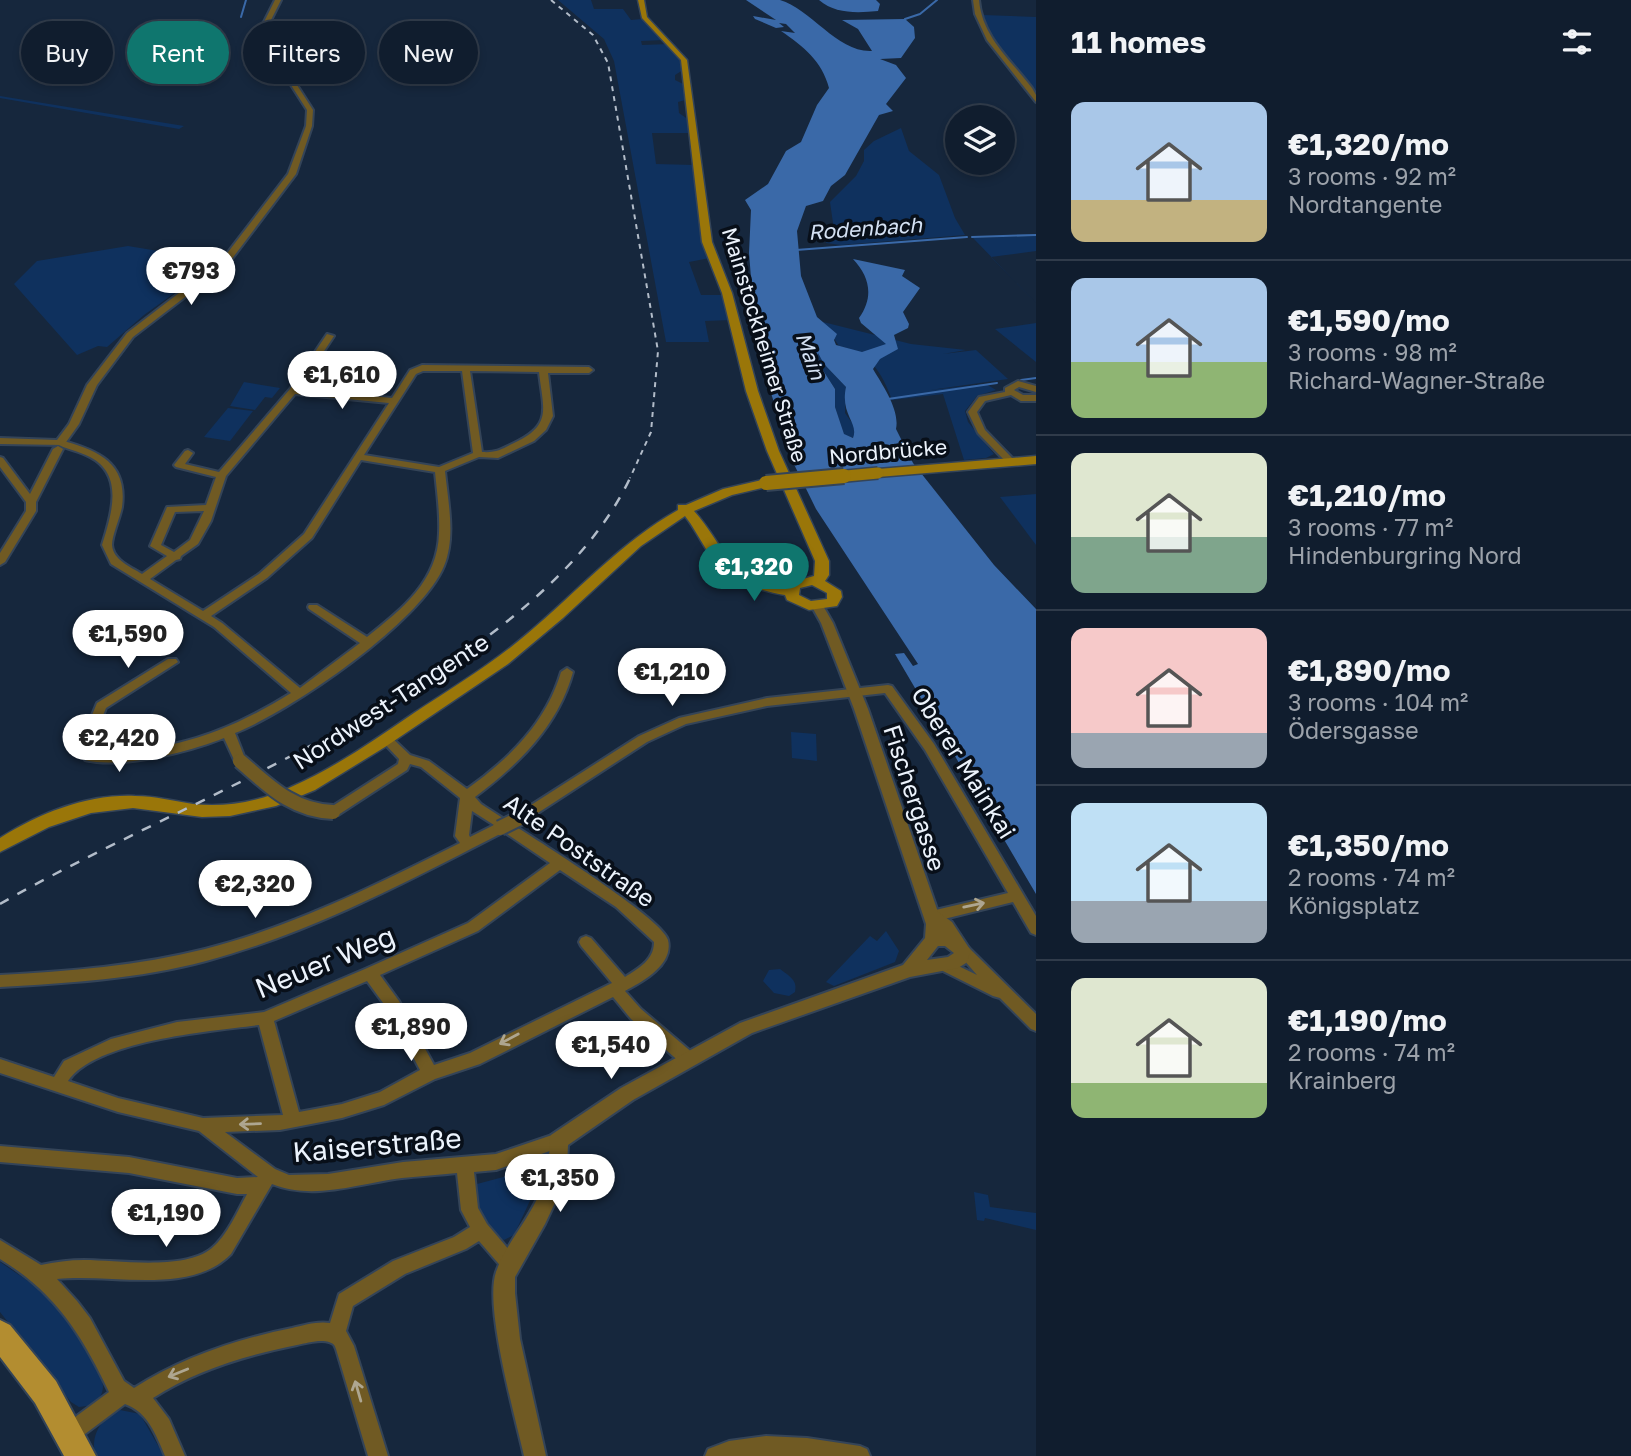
<!DOCTYPE html>
<html lang="en">
<head>
<meta charset="utf-8">
<style>
	:root { --surface:#101d2e; --page:#1e2a3a; --text:#f1f3f6; --muted:#9ca2aa; --line:#303b4a; --accent:#0f766e }
	body { margin:0; font-family:"Golos Text",sans-serif; background:var(--page); color:var(--text); height:100vh; display:flex; flex-direction:column; font-size:26px; white-space:nowrap }
	* { box-sizing:border-box; margin:0 }
	p { font-size:23px; color:var(--muted) }
	.icon { flex:none; width:38px; height:38px; fill:none; stroke:currentColor; stroke-width:2; stroke-linecap:round; stroke-linejoin:round }
	.map { position:relative; flex:1; overflow:hidden }
	.sheet { display:flex; flex-direction:column; background:var(--surface); width:595px }
	.sheet>* { flex:none }
	.top-card { position:absolute; left:21px; top:21px; width:665px; height:63px; display:flex; gap:14px }
	.buttons { position:absolute; left:945px; top:105px; display:grid; gap:14px }
	.buttons a { display:grid; place-items:center; width:70px; height:70px; border-radius:50%; background:var(--surface); box-shadow:0 4px 10px #0003,0 0 0 2px var(--line); font-size:35px }
	.price { position:absolute; translate:-50% -60px; padding:0 16px; border-radius:24px; background:#fff; color:#222; font-size:23px; line-height:46px; filter:drop-shadow(0 2px 4px #0008) }
	.price::after { content:''; position:absolute; left:50%; top:42px; width:21px; height:16px; margin-left:-10px; background:inherit; clip-path:polygon(0 0,100% 0,50% 100%) }
	.price.current { background:var(--accent); color:#fff }
	ul { padding:0; list-style:none }
	li { display:flex; align-items:center; gap:21px; height:175px; padding:0 35px }
	li+li { border-top:2px solid var(--line) }
	li span { display:grid; place-items:center; flex:none; width:196px; height:140px; border-radius:14px; color:#555 }
	li>.icon { margin-inline-start:auto }
	span .icon { width:84px; height:84px; fill:#fffc; stroke-width:1 }
	li b { font-size:30px }
	h2 { display:flex; justify-content:space-between; align-items:center; height:84px; padding:0 35px; font-size:30px }
	.chip { padding:0 24px; border-radius:32px; background:var(--surface); box-shadow:0 4px 10px #0003,0 0 0 2px var(--line); font-size:24px; line-height:63px }
	.chip.current { background:var(--accent); color:#fff }
	main { display:flex; flex:1; min-height:0 }
	.map>svg:first-child { display:block }
	.green { fill:#0f315e }
	.water { fill:#3a69a8; fill-rule:evenodd }
	.lines { fill:none; stroke-linecap:round; stroke-linejoin:round }
	.stream { stroke:#3a69a8; stroke-width:2 }
	.minor-casing { stroke:#344458; stroke-width:4 }
	.tertiary-casing { stroke:#344458; stroke-width:4 }
	.secondary-casing { stroke:#344458; stroke-width:3 }
	.primary-casing { stroke:#344458; stroke-width:4 }
	.minor { fill:#705a23; fill-rule:evenodd }
	.tertiary { fill:#705a23; fill-rule:evenodd }
	.secondary { fill:#9a7609; fill-rule:evenodd }
	.primary { fill:#b38d30; fill-rule:evenodd }
	.rail-far1 { stroke:#b2bcc9; stroke-width:2; stroke-dasharray:5 5; stroke-linecap:butt }
	.rail { stroke:#b2bcc9; stroke-width:2.5; stroke-dasharray:10 10; stroke-linecap:butt }
	.minor-bridge-casing { stroke:#344458; stroke-width:18; stroke-linecap:butt }
	.secondary-bridge-far1-casing { stroke:#344458; stroke-width:14; stroke-linecap:butt }
	.secondary-bridge-casing { stroke:#344458; stroke-width:18; stroke-linecap:butt }
	.minor-bridge { stroke:#705a23; stroke-width:14 }
	.secondary-bridge-far1 { stroke:#9a7609; stroke-width:11 }
	.secondary-bridge { stroke:#9a7609; stroke-width:14 }
	.oneway { stroke:#aea690 }
	.labels { text-anchor:middle; stroke-width:7; stroke-linejoin:round; paint-order:stroke }
	.far-water-label { font-size:21px; font-style:italic; fill:#d4e1f3; stroke:#080f19 }
	.far-street-label { font-size:21px; fill:#ecf3fc; stroke:#080f19 }
	.street-label { font-size:24px; fill:#ecf3fc; stroke:#080f19 }
	.near-street-label { font-size:28px; fill:#ecf3fc; stroke:#080f19 }
</style>
</head>
<body>
<main>
<div class="map">
<svg width="1036" height="1456" viewBox="0 0 1036 1456">
	<rect width="100%" height="100%" fill="#16273d"/>
	<!-- green -->
	<g class="green">
		<polygon points="558,0 591,0 594,9 623,9 631,20 642,19 664,40 641,41 642,45 670,44 677,53 683,70 675,75 675,80 683,84 685,100 678,102 679,113 689,120 689,133 652,133 656,164 694,165 710,258 689,262 701,295 723,295 731,320 705,321 709,342 666,342 614,61 604,39"/>
		<path d="M978,0H980L983,15L1036,17V94C1014,65 983,34 978,0Z"/>
		<polygon points="0,96 184,126 179,129 0,98"/>
		<polygon points="901,128 909,151 939,175 955,218 965,235 841,245 826,243 833,223 830,202 856,176 864,161 864,150 874,141"/>
		<polygon points="1036,236 1036,251 991,257 1036,303 973,238"/>
		<polygon points="128,246 219,261 144,315 107,347 98,346 77,355 14,284 37,261"/>
		<path d="M823,322L911,344L966,350L943,354L976,350L1008,379L930,390L986,384L996,390L977,396L965,411L968,422L994,454L986,458L964,460L943,394L892,400C882,372 869,352 839,346Z"/>
		<polygon points="1036,323 1036,362 995,329"/>
		<polygon points="818,352 824,364 846,387 845,413 855,427 854,438 844,435 835,407 835,389 819,364"/>
		<polygon points="244,382 280,388 272,398 265,397 255,410 230,406"/>
		<polygon points="228,408 253,411 230,441 204,437"/>
		<polygon points="1036,494 1036,545 1000,497"/>
		<polygon points="791,732 816,734 817,761 792,758"/>
		<polygon points="886,931 899,951 895,962 834,986 826,982 870,936 877,941"/>
		<path d="M780,969C789,976 798,980 795,992L789,996L774,993L763,981L769,970Z"/>
		<path d="M519,1173L533,1182L535,1190L514,1235L504,1240C486,1234 475,1202 477,1184Z"/>
		<polygon points="974,1192 988,1195 990,1207 1036,1213 1036,1230 985,1218 984,1221 977,1220"/>
		<path d="M0,1262C20,1276 39,1287 58,1304C71,1317 102,1367 103,1386C103,1394 99,1399 94,1405L79,1407L71,1402L0,1312Z"/>
		<path d="M120,1410L140,1414L164,1456H96C89,1437 101,1417 120,1410Z"/>
	</g>
	<!-- water -->
	<g class="water">
		<path d="M746,0C756,0 771,0 780,0C811,9 838,53 872,51L858,29L842,20L905,19L914,27L915,38L901,58L880,59L896,65L906,78L886,104L893,111L879,115L845,175L831,186L823,201L806,206L797,231L801,276L817,317L837,334L834,340L836,345L862,352L886,344L861,323L859,318C874,297 870,277 853,259L905,270L902,276L920,288L903,312L909,324L908,328L894,335L898,349L880,359L873,369C883,386 900,410 896,429L913,463L994,565L1036,609V894L895,654L904,653L913,666L918,664L816,509L785,446L783,429L757,352L749,253L751,210L745,200L768,184L786,151L801,142L817,105L829,88C822,61 803,46 781,31L795,33L786,24L779,23L784,27L776,28L755,19L753,16L776,20ZM818,353L824,364L846,387C840,415 859,423 853,438L844,434L835,407V389L819,364Z"/>
		<path d="M819,0H876L880,4L878,11C857,13 835,14 819,0Z"/>
	</g>
	<g class="lines">
		<!-- stream -->
		<g class="stream">
			<polyline points="241,17 246,0"/>
			<polyline points="905,19 920,14 937,0"/>
			<polyline points="972,237 1036,235"/>
			<polyline points="796,250 967,237"/>
			<polyline points="1021,380 1036,378"/>
			<polyline points="888,399 997,383"/>
		</g>
		<!-- minor casing -->
		<g class="minor-casing">
			<g id="minor">
				<path d="M327,334L334,336L299,389L392,398L410,370L422,365L589,367L593,370L589,373H548L553,416L546,430L534,441L498,458L479,457L445,471C448,502 456,537 444,566C421,622 291,711 235,733L246,761L244,764H236L224,738C189,752 122,769 85,760L78,749L97,703L168,659H176L178,662L106,708L90,749L93,753C171,752 225,734 291,693L214,627L111,564L102,545C111,516 125,475 90,457C79,451 65,449 55,443L60,440C97,450 128,462 122,507C120,518 112,535 112,545C113,560 131,567 142,574L167,556L150,546L167,507L206,505L216,477L176,467L174,465L185,451L188,450L193,453L185,464L219,472L290,389ZM423,371H462L473,453L439,467L364,455L416,374ZM470,371L539,372C543,409 553,425 514,443C502,449 497,453 482,452ZM295,394L389,403L304,534L259,574L203,611L150,579L176,560L180,559L181,556L198,544L211,521L226,476ZM361,460L435,472C437,492 440,512 439,533C438,581 402,609 367,637L317,605H309L308,607L309,609L360,643L300,688L222,623L211,616L267,578L312,538ZM204,511L190,540L174,552L161,545L175,512Z"/>
				<polygon points="1018,381 1036,386 1036,392 1019,387 1014,390 1023,395 1036,395 1036,401 1021,401 1011,395 985,401 977,412 985,430 1016,462 1011,465 1008,464 978,433 968,412 979,397 1005,392 1005,388"/>
				<polygon points="58,446 63,449 36,502 36,511 5,562 0,565 0,553 26,511 26,502 0,467 0,457 3,458 30,494 53,449"/>
				<path d="M567,668L573,672C558,726 519,764 475,797L481,804C509,823 662,916 668,940C674,965 642,982 625,991L641,1009L694,1054L696,1059L694,1064L688,1066L682,1064L631,1019L613,997L480,1064L435,1079L384,1105L342,1118L280,1130L225,1132L275,1169L289,1175L328,1174L403,1162L496,1154L558,1133L564,1136L566,1141L564,1146L496,1170L474,1172L478,1208L487,1224L516,1258L519,1264L516,1270L510,1273L504,1270L479,1241L466,1249L405,1274L353,1306L346,1331L354,1346L388,1456H368L336,1349C334,1344 334,1344 329,1342C320,1339 306,1343 297,1345C247,1355 196,1370 153,1398L169,1419L185,1456H165C156,1435 148,1412 125,1404L77,1440L70,1443L63,1440L60,1433L63,1426L109,1392C82,1335 55,1292 0,1259V1240L41,1265C55,1262 69,1260 84,1260C117,1260 185,1271 212,1248C228,1234 237,1212 247,1194H237L129,1173L0,1162V1146L129,1157L237,1178L258,1177L199,1131L118,1112L0,1073V1059L54,1077L64,1061L111,1039L177,1022L264,1012L365,969L468,923L550,863L504,832C408,881 311,933 206,961C139,979 69,983 0,987V975C69,971 138,966 205,949C295,926 378,884 460,843L455,836L460,798L421,767L410,764L407,770L338,815H328L326,812L328,809L398,764L399,759L380,739L386,735L390,736L410,755L429,761L467,789C509,759 546,723 561,672ZM472,811L494,825L470,837L469,835ZM560,870L616,907L654,942C654,960 639,968 625,977L591,938L586,936L581,938L579,942L581,946L612,983L470,1053L434,1065L399,1001L380,975L478,931ZM367,981L389,1011L420,1070L380,1092L342,1104L299,1112L274,1021ZM259,1025L283,1115L203,1118L118,1098L68,1081C96,1040 212,1031 259,1025ZM457,1173L461,1210L470,1227L454,1237L393,1261L339,1294L330,1323C318,1321 304,1325 292,1328C237,1339 181,1358 134,1388L124,1381L90,1318L77,1301L57,1279C111,1273 190,1296 231,1254L272,1184C313,1201 361,1183 402,1178C421,1176 439,1175 457,1173Z"/>
				<polygon points="888,685 892,686 934,744 1036,916 1036,935 1031,933 1013,902 932,922 927,920 925,916 927,912 1008,893 925,750 885,693 767,706 686,724 647,742 527,820 517,820 515,817 517,814 639,736 679,718 767,698"/>
				<polygon points="963,945 968,947 1036,1014 1036,1031 1031,1029 1000,998 993,996 937,968 935,964 937,960 942,958 977,975 956,951 958,947"/>
				<polygon points="766,1436 807,1438 860,1446 867,1449 870,1456 705,1456 708,1449 729,1441"/>
			</g>
		</g>
		<!-- tertiary casing -->
		<g class="tertiary-casing">
			<g id="tertiary">
				<polygon points="275,0 281,0 269,24 288,71 313,110 312,126 296,174 228,264 133,337 97,385 79,424 64,445 0,444 0,438 57,440 69,424 87,385 127,333 222,260 288,174 306,126 307,110 282,71 263,24"/>
				<path d="M973,0H979C982,37 1011,60 1032,88L1036,95V102L987,40L975,14Z"/>
				<path d="M818,603L822,604L833,623L868,709L938,912L952,922L971,951L966,963L958,968L910,977L752,1033L633,1100L568,1145L567,1166L560,1192L545,1224L515,1277V1293L520,1339L546,1456H524C515,1416 484,1306 496,1272C506,1243 529,1220 540,1192C545,1180 548,1168 549,1156C550,1148 548,1142 551,1135L621,1088L740,1023L903,965L925,938L926,924L854,709L821,623L812,607ZM938,946H945L954,953L948,957L927,960Z"/>
			</g>
		</g>
		<!-- secondary casing -->
		<g class="secondary-casing">
			<g id="secondary">
				<path d="M638,0H644L647,17L687,60L712,242L732,293L758,391L779,451L829,561V575L825,581L841,591L842,597L837,606L809,610L787,600L785,595C752,590 725,577 706,549C699,538 693,526 685,516L641,546L563,618L508,664L385,747L315,790L276,806L230,816L202,817L133,808L91,813L49,827L0,852V838C40,813 88,794 135,796C155,796 174,801 193,804C226,808 261,801 291,787C335,768 374,740 414,713C452,688 492,664 527,634C577,592 621,542 678,510V505H686L723,489L766,479L772,483L770,486L732,495L694,511C728,549 724,578 786,586L788,583L814,576L815,561L767,451L746,391L722,293L702,242L681,60L642,18ZM812,585L827,593V599L811,601L799,595L800,588Z"/>
				<polygon points="1036,456 1036,464 878,477 872,473 878,469"/>
			</g>
		</g>
		<!-- primary casing -->
		<g class="primary-casing">
			<polygon id="primary" points="0,1320 10,1325 56,1381 96,1456 64,1456 35,1403 0,1357"/>
		</g>
		<!-- minor -->
		<use href="#minor" class="minor"/>
		<!-- tertiary -->
		<use href="#tertiary" class="tertiary"/>
		<!-- secondary -->
		<use href="#secondary" class="secondary"/>
		<!-- primary -->
		<use href="#primary" class="primary"/>
		<!-- rail-far1 -->
		<polyline class="rail-far1" points="551,0 593,35 608,63 658,351 651,432 630,478"/>
		<!-- rail -->
		<path class="rail" d="M0,904C183,798 540,673 631,476"/>
		<!-- minor-bridge casing -->
		<g class="minor-bridge-casing">
			<g id="minor-bridge">
				<path d="M240,761C269,786 293,811 333,812"/>
				<polyline points="500,828 522,817"/>
			</g>
		</g>
		<!-- secondary-bridge-far1 casing -->
		<g class="secondary-bridge-far1-casing">
			<polyline id="secondary-bridge-far1" points="825,478 878,473"/>
		</g>
		<!-- secondary-bridge casing -->
		<g class="secondary-bridge-casing">
			<polyline id="secondary-bridge" points="766,483 844,476"/>
		</g>
		<!-- minor-bridge -->
		<use href="#minor-bridge" class="minor-bridge"/>
		<!-- secondary-bridge-far1 -->
		<use href="#secondary-bridge-far1" class="secondary-bridge-far1"/>
		<!-- secondary-bridge -->
		<use href="#secondary-bridge" class="secondary-bridge"/>
	</g>
	<!-- one-way arrows -->
	<defs><path id="oneway-shaft" d="M-6 0H5M1.5-3L5.5 0L1.5 3" fill="none" stroke-width="1.6" stroke-linecap="round" stroke-linejoin="round" transform="scale(1.75)"/></defs>
	<g class="oneway">
		<use href="#oneway-shaft" transform="translate(974 905) rotate(-12)"/>
		<use href="#oneway-shaft" transform="translate(509 1039) rotate(152)"/>
		<use href="#oneway-shaft" transform="translate(250 1124) rotate(178)"/>
		<use href="#oneway-shaft" transform="translate(178 1373) rotate(158)"/>
		<use href="#oneway-shaft" transform="translate(358 1391) rotate(-106)"/>
	</g>
	<g class="labels">
		<!-- far-water labels -->
		<g class="far-water-label">
			<text transform="translate(865 229) rotate(-4)" y="7">Rodenbach</text>
			<text transform="translate(810 356) rotate(70)" y="7">Main</text>
		</g>
		<!-- far-street labels -->
		<g class="far-street-label">
			<text transform="translate(764 345) rotate(73)" y="7">Mainstockheimer Straße</text>
			<text transform="translate(888 452) rotate(-5)" y="7">Nordbrücke</text>
		</g>
		<!-- street labels -->
		<g class="street-label">
			<text transform="translate(391 702) rotate(-33)" y="8">Nordwest-Tangente</text>
			<text transform="translate(963 763) rotate(58)" y="8">Oberer Mainkai</text>
			<text transform="translate(914 798) rotate(72)" y="8">Fischergasse</text>
			<text transform="translate(579 851) rotate(35)" y="8">Alte Poststraße</text>
		</g>
		<!-- near-street labels -->
		<g class="near-street-label">
			<text transform="translate(325 962) rotate(-22)" y="10">Neuer Weg</text>
			<text transform="translate(377 1145) rotate(-5)" y="10">Kaiserstraße</text>
		</g>
	</g>
</svg>
<div class="buttons">
<a><svg class="icon" aria-label="layers" viewBox="0 0 24 24"><path d="M12 4l9 5-9 5-9-5zM3 14l9 5 9-5"/></svg></a>
</div>
<b class="price" style="left:191px;top:307px">€793</b>
<b class="price" style="left:342px;top:411px">€1,610</b>
<b class="price current" style="left:754px;top:603px">€1,320</b>
<b class="price" style="left:128px;top:670px">€1,590</b>
<b class="price" style="left:672px;top:708px">€1,210</b>
<b class="price" style="left:119px;top:774px">€2,420</b>
<b class="price" style="left:255px;top:920px">€2,320</b>
<b class="price" style="left:411px;top:1063px">€1,890</b>
<b class="price" style="left:611px;top:1081px">€1,540</b>
<b class="price" style="left:560px;top:1214px">€1,350</b>
<b class="price" style="left:166px;top:1249px">€1,190</b>
<div class="top-card">
<a class="chip">Buy</a>
<a class="chip current">Rent</a>
<a class="chip">Filters</a>
<a class="chip">New</a>
</div>
</div>
<section class="sheet">
<h2>11 homes<svg class="icon" aria-label="filters" viewBox="0 0 24 24"><path d="M4 7h16M4 17h16"/><circle cx="9" cy="7" r="2"/><circle cx="15" cy="17" r="2"/></svg></h2>
<ul>
<li><span style="background:linear-gradient(#a9c7e8 70%,#c2b280 0)"><svg class="icon" aria-label="home" viewBox="0 0 24 24"><path d="M3 11l9-7 9 7M6 9v11h12V9"/></svg></span><div><b>€1,320/mo</b><p>3 rooms · 92 m²</p><p>Nordtangente</p></div></li>
<li><span style="background:linear-gradient(#a9c7e8 60%,#8fb573 0)"><svg class="icon" aria-label="home" viewBox="0 0 24 24"><path d="M3 11l9-7 9 7M6 9v11h12V9"/></svg></span><div><b>€1,590/mo</b><p>3 rooms · 98 m²</p><p>Richard-Wagner-Straße</p></div></li>
<li><span style="background:linear-gradient(#dfe7d0 60%,#7fa58c 0)"><svg class="icon" aria-label="home" viewBox="0 0 24 24"><path d="M3 11l9-7 9 7M6 9v11h12V9"/></svg></span><div><b>€1,210/mo</b><p>3 rooms · 77 m²</p><p>Hindenburgring Nord</p></div></li>
<li><span style="background:linear-gradient(#f6c9c9 75%,#9aa5b1 0)"><svg class="icon" aria-label="home" viewBox="0 0 24 24"><path d="M3 11l9-7 9 7M6 9v11h12V9"/></svg></span><div><b>€1,890/mo</b><p>3 rooms · 104 m²</p><p>Ödersgasse</p></div></li>
<li><span style="background:linear-gradient(#bfe0f5 70%,#9aa5b1 0)"><svg class="icon" aria-label="home" viewBox="0 0 24 24"><path d="M3 11l9-7 9 7M6 9v11h12V9"/></svg></span><div><b>€1,350/mo</b><p>2 rooms · 74 m²</p><p>Königsplatz</p></div></li>
<li><span style="background:linear-gradient(#dfe7d0 75%,#8fb573 0)"><svg class="icon" aria-label="home" viewBox="0 0 24 24"><path d="M3 11l9-7 9 7M6 9v11h12V9"/></svg></span><div><b>€1,190/mo</b><p>2 rooms · 74 m²</p><p>Krainberg</p></div></li>
</ul>
</section>
</main>
</body>
</html>
